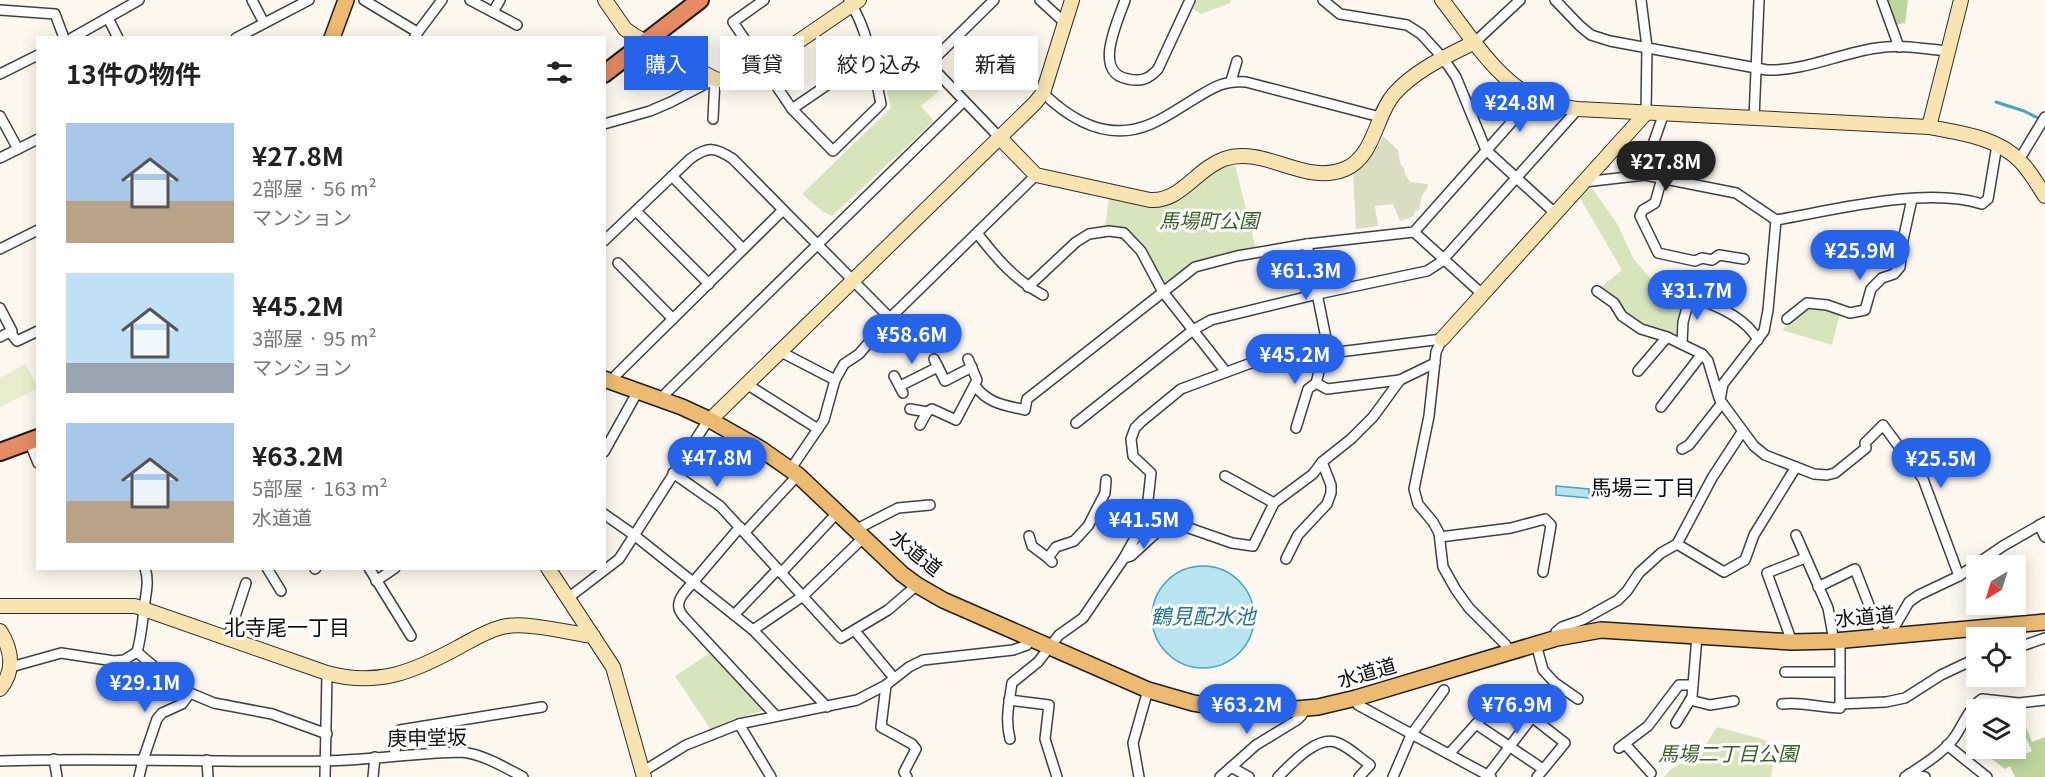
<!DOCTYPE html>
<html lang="ja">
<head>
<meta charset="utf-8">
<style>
	:root { --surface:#fff; --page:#f2f2f2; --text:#222; --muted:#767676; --accent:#2563eb }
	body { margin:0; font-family:Georgia,"Noto Sans JP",serif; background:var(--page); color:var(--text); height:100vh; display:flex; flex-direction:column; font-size:22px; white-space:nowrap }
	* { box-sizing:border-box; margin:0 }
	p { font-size:20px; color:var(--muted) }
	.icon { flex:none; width:33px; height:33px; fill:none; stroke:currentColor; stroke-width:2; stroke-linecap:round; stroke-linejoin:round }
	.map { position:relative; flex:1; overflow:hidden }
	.sheet { position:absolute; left:36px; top:36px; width:570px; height:534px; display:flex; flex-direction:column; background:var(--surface); border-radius:0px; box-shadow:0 3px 15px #0003 }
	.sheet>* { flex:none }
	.banner { position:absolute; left:624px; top:36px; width:570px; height:54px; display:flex; gap:12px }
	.needle { width:39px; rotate:218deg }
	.fabs { position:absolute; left:1966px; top:555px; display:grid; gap:12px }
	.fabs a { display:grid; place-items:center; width:60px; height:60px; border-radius:0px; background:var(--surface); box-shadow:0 3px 15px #0003; font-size:30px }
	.price { position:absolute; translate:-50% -51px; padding:0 14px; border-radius:21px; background:var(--accent); color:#fff; font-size:20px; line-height:39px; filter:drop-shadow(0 2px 3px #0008) }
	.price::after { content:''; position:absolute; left:50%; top:36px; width:18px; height:14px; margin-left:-9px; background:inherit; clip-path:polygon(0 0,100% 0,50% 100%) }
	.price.selected { background:#222; color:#fff }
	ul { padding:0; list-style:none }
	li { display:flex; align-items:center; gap:18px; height:150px; padding:0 30px }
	li span { display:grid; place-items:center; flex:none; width:168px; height:120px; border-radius:0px; color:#555 }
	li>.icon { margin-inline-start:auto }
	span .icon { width:72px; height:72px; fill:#fffc; stroke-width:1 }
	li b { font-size:26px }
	h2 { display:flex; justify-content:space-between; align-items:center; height:72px; padding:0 30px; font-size:26px }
	.pill { padding:0 21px; border-radius:0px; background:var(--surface); box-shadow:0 3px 15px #0003; font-size:21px; line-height:54px }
	.pill.selected { background:var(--accent); color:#fff }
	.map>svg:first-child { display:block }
	.green { fill:#d8e5bc }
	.forest { fill:#bed49c }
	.cemetery { fill:#d9dec2 }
	.pitch { fill:#e7edcc }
	.water { fill:#b8e4f0; stroke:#46a3c1; stroke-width:1.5 }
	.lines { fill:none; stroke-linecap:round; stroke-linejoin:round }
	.stream { stroke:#46a3c1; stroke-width:3 }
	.street-casing { stroke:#404040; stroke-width:12 }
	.secondary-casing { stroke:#2f2f2f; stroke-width:16 }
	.primary-casing { stroke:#1e1e1e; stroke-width:18 }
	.highway-casing { stroke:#1e1e1e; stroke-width:20 }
	.street { stroke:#fff; stroke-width:9 }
	.secondary { stroke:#f8e4b0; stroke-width:14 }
	.primary { stroke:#ecba71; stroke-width:15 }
	.highway { stroke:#e78b64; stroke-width:16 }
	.labels { text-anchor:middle; stroke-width:6; stroke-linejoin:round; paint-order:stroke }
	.park-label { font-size:20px; font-style:italic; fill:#395f24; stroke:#fff }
	.street-label { font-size:20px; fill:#0d0d0d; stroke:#fff }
	.neighbourhood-label { font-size:21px; fill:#0d0d0d; stroke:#fff }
	.water-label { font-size:21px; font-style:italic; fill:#227494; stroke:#fff }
</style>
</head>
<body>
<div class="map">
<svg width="2045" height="777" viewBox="0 0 2045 777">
	<rect width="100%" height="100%" fill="#fdf8ef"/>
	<!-- green -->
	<g class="green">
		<polygon points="1197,0 1231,0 1230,3 1201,14 1193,9"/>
		<polygon points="909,54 941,89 921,106 934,121 832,216 822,211 802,194 891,108 882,70"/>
		<polygon points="1235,165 1256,249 1193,265 1167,281 1161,281 1142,248 1105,228 1109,196 1158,204 1217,169"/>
		<polygon points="1592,188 1618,225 1633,258 1651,279 1665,288 1681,286 1685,290 1676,334 1637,322 1621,306 1619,301 1601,287 1622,270 1580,198 1585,191"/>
		<polygon points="1818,308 1840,313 1832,345 1782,330 1808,309"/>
		<polygon points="713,651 767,710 734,719 711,730 675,676"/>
		<polygon points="1717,727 1766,740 1775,752 1771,777 1664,777 1671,769 1699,755"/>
	</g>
	<!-- forest -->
	<g class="forest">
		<polygon points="1885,0 1908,0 1905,23 1893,25"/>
		<polygon points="2025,724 2032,742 2045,737 2045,777 2015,777 2010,766 2005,769 1981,751 1982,749 2014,749 2019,757 2032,751 2020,725"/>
	</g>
	<!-- cemetery -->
	<path class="cemetery" d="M1383,136L1398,150L1400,163L1405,170L1404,172L1410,182L1428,184L1427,189L1422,195L1419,210L1414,212V216L1400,221L1393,204L1375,206L1378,226L1356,229L1353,174C1366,163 1376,152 1383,136Z"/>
	<!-- pitch -->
	<polygon class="pitch" points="25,364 37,386 37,389 0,407 0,378"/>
	<!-- water -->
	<g class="water">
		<polygon points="1556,486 1589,489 1589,498 1556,495"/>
		<circle cx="1203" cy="617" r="51"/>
	</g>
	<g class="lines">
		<!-- stream -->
		<polyline class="stream" points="1996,102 2024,111 2042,120"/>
		<!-- street casing -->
		<g class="street-casing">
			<g id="street">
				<polyline points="252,0 264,23"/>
				<polyline points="364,0 417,32"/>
				<polyline points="470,0 517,25"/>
				<path d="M764,0L733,22L792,109L833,151L881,104C874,71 868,28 849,1"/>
				<polyline points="994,0 929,64 999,137"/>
				<polyline points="1040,0 1065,23"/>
				<path d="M1125,0C1118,21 1092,73 1128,79C1141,82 1149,79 1158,69L1190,0"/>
				<polyline points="1323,0 1340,14 1407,25 1421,34 1443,58 1456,77 1486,150 1556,214"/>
				<path d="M1555,0L1580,26L1591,35L1610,41L1767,70C1806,71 1840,53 1877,48C1900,44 1925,49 1947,51"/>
				<polyline points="1641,0 1647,47 1646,113"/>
				<polyline points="1882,0 1899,47"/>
				<polyline points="0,10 55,14 64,38"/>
				<polyline points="493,12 500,0"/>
				<polyline points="108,18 118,38"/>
				<polyline points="415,36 442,0"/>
				<polyline points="72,38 139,0"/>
				<polyline points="236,38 309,0"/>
				<polyline points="1475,42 1520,0"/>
				<polyline points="0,74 38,55"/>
				<polyline points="1231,81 1237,61"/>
				<path d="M1043,93C1073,122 1109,142 1151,124C1165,118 1178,109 1191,101C1211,89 1222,80 1246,82L1380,117"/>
				<polyline points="792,109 871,55"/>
				<path d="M1664,113L1646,164L1645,175L1736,193L1776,220C1834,210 1926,186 1982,204L1988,199L1997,145"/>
				<polyline points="0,116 18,149"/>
				<polyline points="1754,119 1759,0"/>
				<polyline points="604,124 650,111 671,102 715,79 713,119"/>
				<polyline points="0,158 38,139"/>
				<polyline points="2019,160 2045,117"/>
				<polyline points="672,176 743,249"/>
				<polyline points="1662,178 1655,203 1643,210 1640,216 1658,253 1695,261 1702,258 1712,260 1719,255 1744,259"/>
				<polyline points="1584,182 1645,175"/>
				<polyline points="636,211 709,284"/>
				<polyline points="1776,220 1768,310 1764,331 1723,384 1720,400 1754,446 1765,455 1814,474 1827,475 1835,473 1866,448 1865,443 1883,425 1923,479 1959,576"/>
				<polyline points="1414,232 1482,294"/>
				<path d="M977,233C996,258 1015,280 1043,295"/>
				<path d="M604,241L690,159C708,146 715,147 733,159L890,318"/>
				<polyline points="1307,244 1329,353"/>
				<polyline points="0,249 38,230"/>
				<polyline points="618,263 673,319"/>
				<polyline points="1028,287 1076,242 1089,234 1109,231 1124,233 1141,251 1163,292 1226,372"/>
				<polyline points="1597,291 1614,303 1622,316 1641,329 1667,337"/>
				<polyline points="0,308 12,331 0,337"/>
				<polyline points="1787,319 1807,303 1827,305 1850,313 1865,310 1871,289 1882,278 1894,274 1900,267 1903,240 1912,199"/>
				<polyline points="10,332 17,341 38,331"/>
				<polyline points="1442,339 1436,352 1429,416 1414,489 1418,504 1433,522 1439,533 1443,567 1456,590 1469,608 1506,645 1509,652"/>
				<path d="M1682,344L1683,322L1690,297C1714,304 1745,317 1758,340"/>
				<polyline points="781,352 835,380"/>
				<polyline points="934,359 945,381 972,367"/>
				<polyline points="1638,371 1667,337 1702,354 1708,361 1719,398"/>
				<polyline points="894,376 903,393"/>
				<polyline points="613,382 616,375 783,210"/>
				<polyline points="1316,383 1327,389 1400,380 1435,363"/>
				<polyline points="748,385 818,429"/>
				<polyline points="900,386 938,367"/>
				<path d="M975,386C989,404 1004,405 1025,410L1027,399L1195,267L1237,256L1307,244L1414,232L1533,98"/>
				<polyline points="662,399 666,393 964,101"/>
				<polyline points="1661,407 1702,354"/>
				<polyline points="910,409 927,412"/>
				<polyline points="1076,423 1193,330 1211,320 1318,294 1427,271 1441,262 1578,109"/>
				<polyline points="920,425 927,412 932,409 956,420 977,380 968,359"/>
				<polyline points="1296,428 1308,389 1316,383 1324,353"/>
				<polyline points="29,441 38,463"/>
				<polyline points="1682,449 1689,445 1722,403"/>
				<polyline points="604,452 638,391"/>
				<polyline points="790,470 824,420 835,380 844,364 859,354 890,318 1036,175"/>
				<polyline points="673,473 720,506 841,638 888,610 917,585"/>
				<polyline points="1225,476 1274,503"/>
				<polyline points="604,514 634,535 753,630 827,707"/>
				<polyline points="2039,525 2045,537"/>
				<path d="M740,527L683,594C677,603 677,609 684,617L776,716"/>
				<polyline points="857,529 898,508 930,505"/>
				<polyline points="745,532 798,475"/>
				<polyline points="1796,535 1828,608 1834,641"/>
				<polyline points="1029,536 1032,546 1048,558"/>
				<polyline points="1440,537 1511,528 1545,519 1551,525 1543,572"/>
				<polyline points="1677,544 1724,572 1745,560 1754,535 1796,467"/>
				<polyline points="1124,558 1131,556 1169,521 1232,543 1253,546 1274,503 1313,474 1322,462 1351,439 1373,417 1400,380"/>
				<polyline points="1286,559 1298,535 1327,504 1331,493 1331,485 1322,462"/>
				<polyline points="1052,562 1048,558 1056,547 1074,541 1088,526 1105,493 1106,480"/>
				<polyline points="267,568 281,591"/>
				<polyline points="369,568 411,636"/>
				<polyline points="315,569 316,568"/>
				<polyline points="781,573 838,512"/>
				<polyline points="376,581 395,568"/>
				<polyline points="1818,587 1855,569 1881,636"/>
				<polyline points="568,598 619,559 705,425 710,420"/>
				<polyline points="734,615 778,569"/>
				<polyline points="753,630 803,596 864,537"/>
				<polyline points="855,631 894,678"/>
				<polyline points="1892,635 1892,631 1909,602 1919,595 1959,576 2003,546 2045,522"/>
				<polyline points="228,638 246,583"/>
				<polyline points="1557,638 1556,632 1562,627 1582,620 1618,600 1627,591 1639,573 1661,553 1677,544 1712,478 1742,432"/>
				<polyline points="1792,642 1767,573 1805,558"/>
				<polyline points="1536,644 1543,670 1555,683 1578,699"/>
				<polyline points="2016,648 2045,638"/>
				<polyline points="137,652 165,676 190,693 214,703 272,714 327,734"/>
				<path d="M11,667L61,653L114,661L124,660L137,652C141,638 142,625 144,610C145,595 150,583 145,568"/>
				<polyline points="1785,672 1840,672"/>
				<polyline points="886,685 881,727 912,744 916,749 904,772 907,777"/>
				<polyline points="1356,698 1358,705 1491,777"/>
				<polyline points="1009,700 1049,705 1045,739 1057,777"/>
				<polyline points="1690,700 1710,705 1734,701"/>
				<path d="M1782,704C1801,701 1820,708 1840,708V640"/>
				<polyline points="1840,704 1886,702 1905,698 1941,675 1977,658"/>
				<polyline points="1676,723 1692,697 1697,636"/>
				<polyline points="739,724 771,777"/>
				<polyline points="1476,724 1543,769"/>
				<path d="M1010,739C1005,720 1009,703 1012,683L1038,662L1059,635L1083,618L1124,558L1146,518L1151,473L1133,456L1131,439L1135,428L1142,421L1181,389L1251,363L1442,339"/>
				<polyline points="1625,744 1651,773"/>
				<polyline points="1947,745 1987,777"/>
				<polyline points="1619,748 1648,726 1679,685 1693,685"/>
				<polyline points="1449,754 1495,703 1505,696 1565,743 1537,777"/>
				<polyline points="394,755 400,730 542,707"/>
				<polyline points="54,759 57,777"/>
				<polyline points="207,760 208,777"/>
				<path d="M0,761C108,757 216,763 325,761C370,760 416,753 461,752C483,754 504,767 523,777"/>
				<polyline points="1231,767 1249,777"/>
				<polyline points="642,772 686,745 739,724 857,700 886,685 909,667 923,660 1013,650 1027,645 1030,638"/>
				<polyline points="1909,774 1925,777"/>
				<polyline points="1488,775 1533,716"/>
				<polyline points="139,777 143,760 157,719 162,713 182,704 190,693"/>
				<polyline points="325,777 327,673"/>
				<polyline points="373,777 375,757"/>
				<polyline points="1139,777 1133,743 1148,690"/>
				<polyline points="1220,777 1256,745 1297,720 1302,715 1302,710"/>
				<path d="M1278,777C1291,764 1318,734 1338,743C1349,747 1360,758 1370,765L1359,777"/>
				<polyline points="1393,777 1411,735 1444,690"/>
				<path d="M1905,777C1921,766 1942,754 1954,738C1963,725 1969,708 1982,699L2019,703L2045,700"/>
			</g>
		</g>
		<!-- secondary casing -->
		<g class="secondary-casing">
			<g id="secondary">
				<polyline points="605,0 625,29 635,36 715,79 731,82 742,80 859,0"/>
				<path d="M1442,0C1469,34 1500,86 1542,101C1553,106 1566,107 1578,109L1929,127C1960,133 1997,137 2020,161C2030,171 2037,184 2045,196"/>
				<polyline points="1929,127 1961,0"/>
				<path d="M999,137L1036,175L1150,200C1181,202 1196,169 1224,159C1265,145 1304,186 1345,169C1375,156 1375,116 1394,94C1415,70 1447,56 1475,42"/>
				<polyline points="1442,339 1646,113"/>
				<polyline points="710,420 1035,103 1043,93 1072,0"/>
				<polyline points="548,568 613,667 644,777"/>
				<path d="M0,606H135L327,673C377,687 413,672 457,648C472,640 486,631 502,627C524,621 570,633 593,636"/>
				<path d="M0,631C12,650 15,671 0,689"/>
			</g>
		</g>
		<!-- primary casing -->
		<g class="primary-casing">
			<g id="primary">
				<polyline points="332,38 346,0"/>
				<polyline points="604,379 682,407 710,420 761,449 798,475 902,574 917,585 943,600 1148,690 1193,703 1237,710 1274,711 1318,707 1356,698 1557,638 1601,630 1792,642 1834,641 2045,622"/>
			</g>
		</g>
		<!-- highway casing -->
		<g class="highway-casing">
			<g id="highway">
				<polyline points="604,74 700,0"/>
				<polyline points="0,452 38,438"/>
			</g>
		</g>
		<!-- street -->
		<use href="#street" class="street"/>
		<!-- secondary -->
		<use href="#secondary" class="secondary"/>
		<!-- primary -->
		<use href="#primary" class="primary"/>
		<!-- highway -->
		<use href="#highway" class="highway"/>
	</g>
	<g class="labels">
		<!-- park labels -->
		<g class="park-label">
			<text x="1209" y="228">馬場町公園</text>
			<text x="1728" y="761">馬場二丁目公園</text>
		</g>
		<!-- street labels -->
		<g class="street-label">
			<text transform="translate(916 553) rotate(39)" y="7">水道道</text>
			<text transform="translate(1865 617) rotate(-5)" y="7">水道道</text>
			<text transform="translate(1367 673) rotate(-16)" y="7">水道道</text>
			<text transform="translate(427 738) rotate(-1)" y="7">庚申堂坂</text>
		</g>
		<!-- neighbourhood labels -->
		<g class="neighbourhood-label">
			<text x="1643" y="495">馬場三丁目</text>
			<text x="287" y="635">北寺尾一丁目</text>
		</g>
		<!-- water labels -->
		<g class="water-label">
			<text x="1203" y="624">鶴見配水池</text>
		</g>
	</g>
</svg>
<div class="fabs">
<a><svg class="needle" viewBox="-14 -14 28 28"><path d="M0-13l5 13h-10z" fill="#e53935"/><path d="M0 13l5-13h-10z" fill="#767676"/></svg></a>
<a><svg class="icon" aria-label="locate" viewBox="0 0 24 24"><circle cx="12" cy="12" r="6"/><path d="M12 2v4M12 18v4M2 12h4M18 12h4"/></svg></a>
<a><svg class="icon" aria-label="layers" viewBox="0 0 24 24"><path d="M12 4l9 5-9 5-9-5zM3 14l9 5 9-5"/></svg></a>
</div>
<b class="price" style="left:1520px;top:133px">¥24.8M</b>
<b class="price selected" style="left:1666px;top:192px">¥27.8M</b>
<b class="price" style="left:1860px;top:281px">¥25.9M</b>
<b class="price" style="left:1306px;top:301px">¥61.3M</b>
<b class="price" style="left:1697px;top:321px">¥31.7M</b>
<b class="price" style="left:912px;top:365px">¥58.6M</b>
<b class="price" style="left:1295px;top:385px">¥45.2M</b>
<b class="price" style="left:717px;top:488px">¥47.8M</b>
<b class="price" style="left:1941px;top:489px">¥25.5M</b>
<b class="price" style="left:1144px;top:550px">¥41.5M</b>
<b class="price" style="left:145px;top:713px">¥29.1M</b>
<b class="price" style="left:1247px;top:735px">¥63.2M</b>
<b class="price" style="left:1517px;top:735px">¥76.9M</b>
<div class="banner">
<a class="pill selected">購入</a>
<a class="pill">賃貸</a>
<a class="pill">絞り込み</a>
<a class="pill">新着</a>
</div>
<section class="sheet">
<h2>13件の物件<svg class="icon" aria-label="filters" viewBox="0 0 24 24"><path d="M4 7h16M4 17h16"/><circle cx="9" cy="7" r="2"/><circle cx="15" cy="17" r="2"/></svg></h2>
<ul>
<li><span style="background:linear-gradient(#a9c7e8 65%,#b9a48a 0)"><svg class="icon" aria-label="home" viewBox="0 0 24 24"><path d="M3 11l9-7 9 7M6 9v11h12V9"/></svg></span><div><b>¥27.8M</b><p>2部屋 · 56 m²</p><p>マンション</p></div></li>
<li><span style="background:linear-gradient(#bfe0f5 75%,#9aa5b1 0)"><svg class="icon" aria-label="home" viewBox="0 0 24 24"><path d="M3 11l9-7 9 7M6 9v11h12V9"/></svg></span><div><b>¥45.2M</b><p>3部屋 · 95 m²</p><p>マンション</p></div></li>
<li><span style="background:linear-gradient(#a9c7e8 65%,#b9a48a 0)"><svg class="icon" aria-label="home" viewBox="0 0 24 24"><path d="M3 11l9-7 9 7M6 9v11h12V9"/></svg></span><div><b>¥63.2M</b><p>5部屋 · 163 m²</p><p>水道道</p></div></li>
</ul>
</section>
</div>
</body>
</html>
